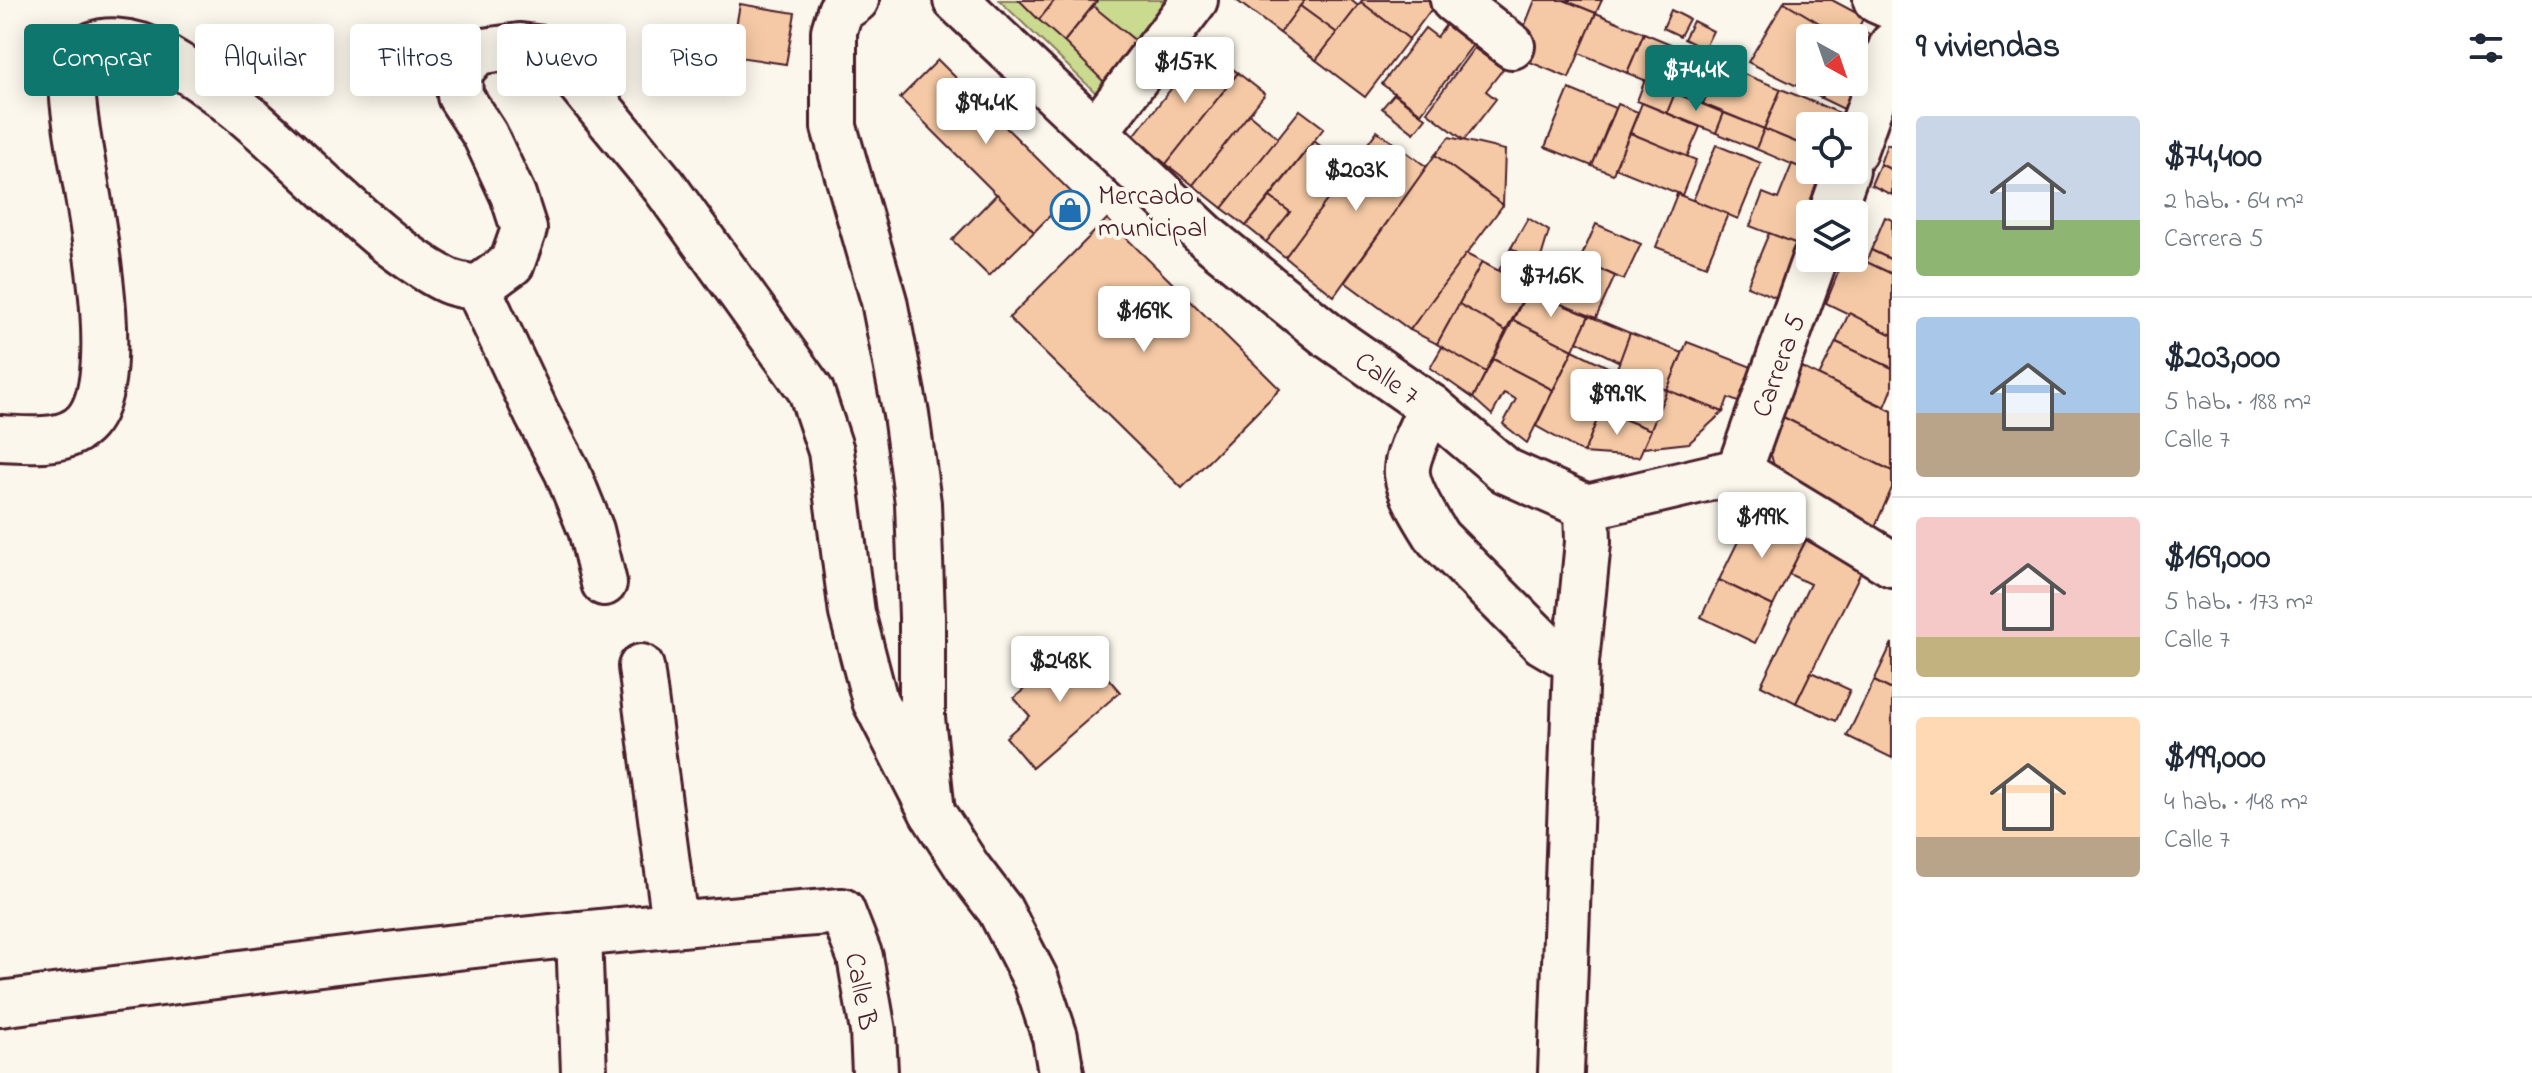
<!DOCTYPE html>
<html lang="es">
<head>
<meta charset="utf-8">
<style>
	:root { --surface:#fff; --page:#f2f2f3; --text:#1f2937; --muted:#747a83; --line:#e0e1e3; --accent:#0f766e }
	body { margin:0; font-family:"Indie Flower",sans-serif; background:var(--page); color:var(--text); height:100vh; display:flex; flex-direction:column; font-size:30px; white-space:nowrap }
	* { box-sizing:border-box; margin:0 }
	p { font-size:26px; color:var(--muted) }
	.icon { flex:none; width:44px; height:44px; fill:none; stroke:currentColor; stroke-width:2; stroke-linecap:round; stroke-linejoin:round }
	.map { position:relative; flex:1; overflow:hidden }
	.sheet { display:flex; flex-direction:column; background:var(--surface); width:640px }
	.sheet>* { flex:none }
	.banner { position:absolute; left:24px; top:24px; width:760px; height:72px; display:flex; gap:16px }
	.needle { width:52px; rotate:140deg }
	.buttons { position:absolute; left:1796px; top:24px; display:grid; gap:16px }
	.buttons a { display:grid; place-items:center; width:72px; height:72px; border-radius:8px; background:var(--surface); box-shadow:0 4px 20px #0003; font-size:40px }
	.price { position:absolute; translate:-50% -68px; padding:0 18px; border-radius:8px; background:#fff; color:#222; font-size:26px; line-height:52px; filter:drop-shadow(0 2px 4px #0008) }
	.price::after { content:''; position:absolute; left:50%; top:48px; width:24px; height:18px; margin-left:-12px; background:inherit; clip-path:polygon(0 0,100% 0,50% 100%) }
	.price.on { background:var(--accent); color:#fff }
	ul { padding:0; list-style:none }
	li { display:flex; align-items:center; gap:24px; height:200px; padding:0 24px }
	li+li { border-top:2px solid var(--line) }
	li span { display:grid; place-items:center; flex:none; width:224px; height:160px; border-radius:8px; color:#555 }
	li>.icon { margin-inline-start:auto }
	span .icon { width:96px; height:96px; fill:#fffc; stroke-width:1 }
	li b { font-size:34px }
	h2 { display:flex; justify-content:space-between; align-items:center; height:96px; padding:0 24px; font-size:34px }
	.pill { padding:0 28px; border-radius:8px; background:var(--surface); box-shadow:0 4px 20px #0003; font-size:28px; line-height:72px }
	.pill.on { background:var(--accent); color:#fff }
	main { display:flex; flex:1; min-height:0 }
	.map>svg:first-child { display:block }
	.green { fill:#cada8f; stroke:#8a7c5d; stroke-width:2 }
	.building { fill:#f5c9a5; stroke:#4a1f2b; stroke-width:2 }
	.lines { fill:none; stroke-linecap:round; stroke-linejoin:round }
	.minor-casing { stroke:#4a1f2b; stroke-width:50 }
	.minor { stroke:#fbf7ec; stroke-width:44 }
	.labels { text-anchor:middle; stroke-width:8; stroke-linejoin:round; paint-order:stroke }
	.poi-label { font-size:28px; fill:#4a1f2b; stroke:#fbf7ec; text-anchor:start }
	.street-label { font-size:28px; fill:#4a1f2b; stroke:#fbf7ec }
</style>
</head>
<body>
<main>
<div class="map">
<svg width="1892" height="1073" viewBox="0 0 1892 1073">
	<rect width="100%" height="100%" fill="#fbf7ec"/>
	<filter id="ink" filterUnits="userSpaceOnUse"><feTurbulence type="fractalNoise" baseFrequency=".0125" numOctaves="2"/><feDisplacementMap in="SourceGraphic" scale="16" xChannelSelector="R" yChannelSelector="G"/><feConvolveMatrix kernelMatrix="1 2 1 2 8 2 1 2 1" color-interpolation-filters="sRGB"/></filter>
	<g filter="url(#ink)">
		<!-- green -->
		<polygon class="green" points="999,0 1171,0 1099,96"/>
		<!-- building -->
		<g class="building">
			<polygon points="1019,0 1055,0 1039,20"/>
			<polygon points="1055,0 1097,1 1064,42 1039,20"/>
			<polygon points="1236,0 1305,0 1280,33"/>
			<polygon points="1305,0 1351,0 1358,6 1337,33 1300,6"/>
			<polygon points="1362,0 1432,0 1436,3 1409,39 1361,2"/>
			<polygon points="1535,0 1564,0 1596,13 1569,78 1513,55"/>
			<polygon points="1564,0 1602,0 1596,13"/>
			<polygon points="1785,0 1832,0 1864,17 1853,38 1844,38 1784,2"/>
			<polygon points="1361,2 1409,39 1365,97 1316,60"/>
			<polygon points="1784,2 1844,38 1810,38 1810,82 1830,82 1821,98 1748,62"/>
			<polygon points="740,4 795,13 786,64 731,56"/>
			<polygon points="1093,6 1137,42 1106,84 1064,42"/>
			<polygon points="1300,6 1337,33 1316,60 1280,33"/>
			<polygon points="1671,10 1689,19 1680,36 1663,28"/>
			<polygon points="1596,13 1644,33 1627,73 1579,53"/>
			<polygon points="1693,21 1713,31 1704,49 1684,39"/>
			<polygon points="1448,22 1475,42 1421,113 1382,84 1425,28 1437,37"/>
			<polygon points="1858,28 1884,42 1872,71 1854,62 1853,38"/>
			<polygon points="1644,33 1719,64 1703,104 1627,73"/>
			<polygon points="1204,47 1238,73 1166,164 1133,137"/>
			<polygon points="1474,48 1503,69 1486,91 1496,99 1464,140 1427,112"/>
			<polygon points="938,60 1072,193 1034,232 900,98"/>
			<polygon points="1854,62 1872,71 1854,114 1821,98 1830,82 1854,82"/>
			<polygon points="1719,64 1781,89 1764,129 1703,104"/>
			<polygon points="1238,73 1265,94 1193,185 1166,164"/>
			<polygon points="1645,80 1675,93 1667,113 1637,101"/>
			<polygon points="1569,89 1615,108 1592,166 1545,147"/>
			<polygon points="1781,89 1857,120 1854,126 1810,126 1810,148 1764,129"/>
			<polygon points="1675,93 1724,113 1716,133 1667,113"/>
			<polygon points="1394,94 1426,118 1414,133 1382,108"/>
			<polygon points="1642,103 1700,127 1687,157 1630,133"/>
			<polygon points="1618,104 1638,112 1613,174 1592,166"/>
			<polygon points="1300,110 1324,128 1246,226 1222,208"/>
			<polygon points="1724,113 1764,129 1756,149 1716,133"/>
			<polygon points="1249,114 1278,138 1222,208 1193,185"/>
			<polygon points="1764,129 1810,148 1810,170 1839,170 1834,182 1756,149"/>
			<polygon points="1377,131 1427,167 1334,296 1285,257"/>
			<polygon points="1630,133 1696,160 1682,195 1615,168"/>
			<polygon points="1449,137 1505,150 1503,205 1435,155"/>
			<polygon points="1314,141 1350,169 1285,257 1266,242 1290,212 1270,197"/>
			<polygon points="1887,144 1892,146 1892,170 1880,164"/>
			<polygon points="1716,145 1761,163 1738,219 1693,200"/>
			<polygon points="1435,155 1503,205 1410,330 1345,282"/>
			<polygon points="1792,164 1834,182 1810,214 1810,249 1750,226 1763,193 1778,199"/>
			<polygon points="1880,164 1892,170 1892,195 1871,185"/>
			<polygon points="997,194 1034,232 989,276 952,240"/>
			<polygon points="1677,194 1728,214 1706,266 1656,247"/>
			<polygon points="1270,197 1290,212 1266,242 1246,226"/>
			<polygon points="1885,217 1892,220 1892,260 1871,250"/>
			<polygon points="1528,218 1549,231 1539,264 1511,248"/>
			<polygon points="1107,219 1280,389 1182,488 1009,318"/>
			<polygon points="1596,224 1641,244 1624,280 1580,260"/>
			<polygon points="1769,233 1810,249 1790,303 1747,286"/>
			<polygon points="1511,248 1539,264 1529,287 1498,272"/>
			<polygon points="1871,250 1892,260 1892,274 1866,262"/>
			<polygon points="1466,254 1482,262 1437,344 1410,330"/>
			<polygon points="1854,256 1892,274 1892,335 1826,303 1844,258"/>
			<polygon points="1580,260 1615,276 1596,318 1560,304"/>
			<polygon points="1482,262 1529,287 1506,331 1459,304"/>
			<polygon points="1528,290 1589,316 1573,350 1513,320"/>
			<polygon points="1459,304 1506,331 1486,372 1437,344"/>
			<polygon points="1849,313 1892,335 1892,368 1836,342"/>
			<polygon points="1589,316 1630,333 1620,362 1577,341"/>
			<polygon points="1513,320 1573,350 1553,390 1493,359"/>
			<polygon points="1630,333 1683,353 1667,390 1616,371"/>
			<polygon points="1687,342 1762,371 1748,406 1728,398 1723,412 1667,390"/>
			<polygon points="1836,342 1892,368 1892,390 1885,407 1819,376"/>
			<polygon points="1442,347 1486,372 1473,398 1430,368"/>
			<polygon points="1573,350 1616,371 1584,453 1536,426"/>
			<polygon points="1493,359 1553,390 1527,443 1503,424 1516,399 1504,393 1492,415 1473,398"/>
			<polygon points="1801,367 1892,411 1892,471 1783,417"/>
			<polygon points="1616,371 1667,390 1651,430 1601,410"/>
			<polygon points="1667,390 1723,412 1689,443 1643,448"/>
			<polygon points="1601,410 1651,430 1639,457 1584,453"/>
			<polygon points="1783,417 1892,471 1892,488 1873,531 1775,470 1770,451"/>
			<polygon points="1752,513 1806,540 1773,606 1719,580"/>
			<polygon points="1806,540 1863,568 1796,703 1761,685 1810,584 1789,574"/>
			<polygon points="1719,580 1773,606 1755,643 1701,617"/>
			<polygon points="1077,643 1120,692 1032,768 1006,737 1030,716 1014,698"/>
			<polygon points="1892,643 1892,690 1874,681"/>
			<polygon points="1811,672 1850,690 1836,721 1796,703"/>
			<polygon points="1874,681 1892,690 1892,758 1847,736"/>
		</g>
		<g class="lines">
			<!-- minor casing -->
			<g class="minor-casing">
				<g id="minor">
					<polyline points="856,0 840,11 834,31 834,127 884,301 906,414 918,503 922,617 922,718 932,812 968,868 1000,910 1036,980 1055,1037 1061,1073"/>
					<polyline points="956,0 1209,239 1329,336 1431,407 1506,471 1587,507 1739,471 1892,564"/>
					<polyline points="1453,0 1512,46"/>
					<polyline points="1876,0 1892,7"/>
					<polyline points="1097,130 1195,0"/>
					<polyline points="1854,151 1892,45"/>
					<polyline points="1831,214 1847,170"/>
					<polyline points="478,288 537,414 567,471 591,530 604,583"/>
					<path d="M1431,407C1424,423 1405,456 1407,474C1409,493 1428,522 1438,538L1542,642L1576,662"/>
					<path d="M0,438C27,439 66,445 86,422C128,375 86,194 77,131C75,117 68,71 75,60C93,30 139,42 163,56C250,105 315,184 392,245C408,257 430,273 448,281C457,285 468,286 478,288L512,263L524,229L513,195L485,135L460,96L459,72L477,52L520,46L544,49L562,62L664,186L811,391L831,451L852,613L875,701L932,812"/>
					<polyline points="1739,471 1815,258"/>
					<polyline points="641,667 675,923"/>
					<polyline points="579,934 584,1073"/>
					<path d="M0,1004C280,967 561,931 842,911L860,957L873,1031L875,1073"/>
					<polyline points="1561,1073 1576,662 1588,542 1587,507"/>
				</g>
			</g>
			<!-- minor -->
			<use href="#minor" class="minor"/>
		</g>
	</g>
	<!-- icons -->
	<defs>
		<g id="shop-ring" transform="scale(2)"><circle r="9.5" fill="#fbf7ec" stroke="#1f6fb2" stroke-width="1.5"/><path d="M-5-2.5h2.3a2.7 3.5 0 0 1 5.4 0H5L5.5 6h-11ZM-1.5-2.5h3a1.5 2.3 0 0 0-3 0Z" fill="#1f6fb2"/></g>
	</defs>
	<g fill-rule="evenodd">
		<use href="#shop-ring" x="1070" y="210"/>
	</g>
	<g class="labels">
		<!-- poi labels -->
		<g class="poi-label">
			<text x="1098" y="204">Mercado<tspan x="1098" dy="32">municipal</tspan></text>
		</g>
		<!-- street labels -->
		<g class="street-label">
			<text transform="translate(1777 365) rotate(-70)" y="10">Carrera 5</text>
			<text transform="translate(1388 377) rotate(35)" y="10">Calle 7</text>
			<text transform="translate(863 991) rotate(79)" y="10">Calle B</text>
		</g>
	</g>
</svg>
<div class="buttons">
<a><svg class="needle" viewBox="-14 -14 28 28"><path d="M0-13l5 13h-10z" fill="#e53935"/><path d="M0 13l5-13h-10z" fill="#747a83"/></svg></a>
<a><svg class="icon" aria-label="locate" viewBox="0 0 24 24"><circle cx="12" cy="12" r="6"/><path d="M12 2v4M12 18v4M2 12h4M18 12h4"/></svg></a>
<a><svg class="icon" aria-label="layers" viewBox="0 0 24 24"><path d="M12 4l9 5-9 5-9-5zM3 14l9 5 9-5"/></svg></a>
</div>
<b class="price" style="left:1185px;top:105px">$157K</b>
<b class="price on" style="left:1696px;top:113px">$74.4K</b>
<b class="price" style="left:986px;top:146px">$94.4K</b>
<b class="price" style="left:1356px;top:213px">$203K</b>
<b class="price" style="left:1551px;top:319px">$71.6K</b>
<b class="price" style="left:1144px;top:354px">$169K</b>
<b class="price" style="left:1617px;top:437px">$99.9K</b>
<b class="price" style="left:1762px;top:560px">$199K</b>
<b class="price" style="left:1060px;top:704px">$248K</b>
<div class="banner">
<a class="pill on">Comprar</a>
<a class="pill">Alquilar</a>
<a class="pill">Filtros</a>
<a class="pill">Nuevo</a>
<a class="pill">Piso</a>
</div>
</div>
<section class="sheet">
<h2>9 viviendas<svg class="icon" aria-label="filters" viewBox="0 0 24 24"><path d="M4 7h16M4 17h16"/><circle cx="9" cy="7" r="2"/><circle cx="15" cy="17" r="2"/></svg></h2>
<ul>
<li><span style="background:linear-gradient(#c9d6e8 65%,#8fb573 0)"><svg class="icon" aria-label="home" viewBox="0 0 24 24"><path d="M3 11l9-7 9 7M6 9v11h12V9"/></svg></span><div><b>$74,400</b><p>2 hab. · 64 m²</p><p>Carrera 5</p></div></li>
<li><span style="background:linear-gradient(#a9c7e8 60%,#b9a48a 0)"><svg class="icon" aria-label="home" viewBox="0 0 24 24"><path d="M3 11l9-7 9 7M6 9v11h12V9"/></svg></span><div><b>$203,000</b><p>5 hab. · 188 m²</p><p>Calle 7</p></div></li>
<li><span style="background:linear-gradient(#f6c9c9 75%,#c2b280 0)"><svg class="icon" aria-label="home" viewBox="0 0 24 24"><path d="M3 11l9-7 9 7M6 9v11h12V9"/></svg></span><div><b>$169,000</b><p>5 hab. · 173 m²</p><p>Calle 7</p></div></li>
<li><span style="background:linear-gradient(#ffd9b3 75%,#b9a48a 0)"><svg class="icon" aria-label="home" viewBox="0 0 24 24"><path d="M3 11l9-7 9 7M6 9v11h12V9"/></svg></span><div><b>$199,000</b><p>4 hab. · 148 m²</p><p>Calle 7</p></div></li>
</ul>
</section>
</main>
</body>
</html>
